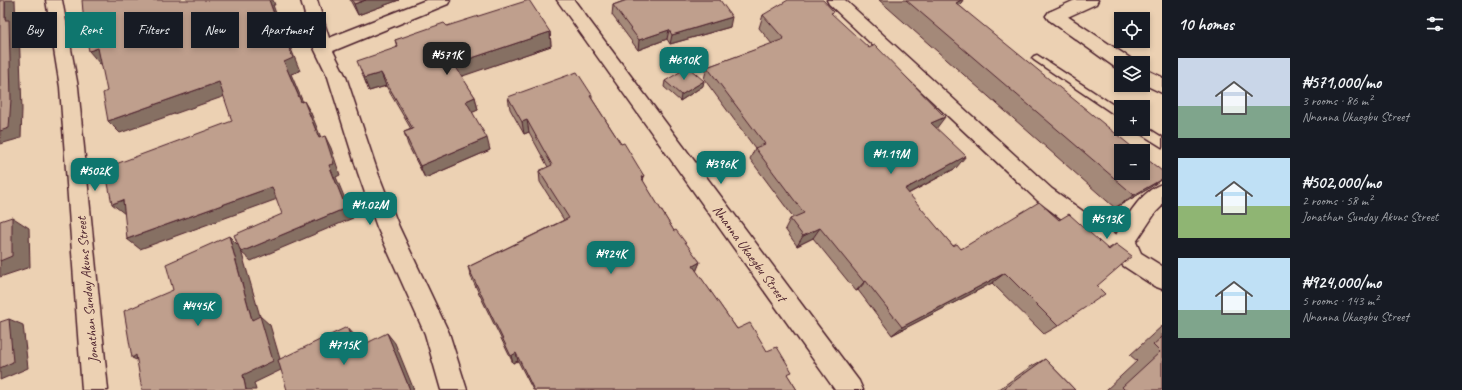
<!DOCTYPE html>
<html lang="en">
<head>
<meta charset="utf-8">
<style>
	:root { --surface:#171b24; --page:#242831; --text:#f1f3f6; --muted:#9ea1a6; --accent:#0f766e }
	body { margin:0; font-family:Caveat,sans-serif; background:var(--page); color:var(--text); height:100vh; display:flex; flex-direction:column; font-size:15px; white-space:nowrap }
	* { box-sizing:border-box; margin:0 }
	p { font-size:13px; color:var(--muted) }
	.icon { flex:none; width:22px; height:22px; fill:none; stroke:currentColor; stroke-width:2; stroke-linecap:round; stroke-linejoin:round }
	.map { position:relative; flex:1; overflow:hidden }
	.side { display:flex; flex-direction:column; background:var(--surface); width:300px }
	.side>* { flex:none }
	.hud { position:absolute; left:12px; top:12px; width:380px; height:36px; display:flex; gap:8px }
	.controls { position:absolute; left:1114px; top:12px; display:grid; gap:8px }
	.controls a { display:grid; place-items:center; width:36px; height:36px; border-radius:0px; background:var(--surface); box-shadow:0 2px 6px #0003; font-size:20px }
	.price { position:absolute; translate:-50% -34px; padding:0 9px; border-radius:8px; background:var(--accent); color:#fff; font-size:13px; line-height:26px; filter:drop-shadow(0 1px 2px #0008) }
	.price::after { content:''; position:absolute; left:50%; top:24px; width:12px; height:9px; margin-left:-6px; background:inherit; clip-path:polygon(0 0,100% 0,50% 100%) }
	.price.active { background:#222; color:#fff }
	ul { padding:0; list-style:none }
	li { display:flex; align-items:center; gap:12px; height:100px; padding:0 16px }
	li span { display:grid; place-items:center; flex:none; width:112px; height:80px; border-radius:0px; color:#555 }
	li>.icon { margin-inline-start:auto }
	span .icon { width:48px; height:48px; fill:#fffc; stroke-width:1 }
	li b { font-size:17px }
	h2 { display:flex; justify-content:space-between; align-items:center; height:48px; padding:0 16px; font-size:17px }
	.chip { padding:0 14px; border-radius:0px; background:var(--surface); box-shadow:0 2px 6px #0003; font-size:14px; line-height:36px }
	.chip.active { background:var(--accent); color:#fff }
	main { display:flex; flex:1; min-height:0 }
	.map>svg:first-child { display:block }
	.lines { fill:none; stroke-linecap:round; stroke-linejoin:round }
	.lane-casing { stroke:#4a1f2b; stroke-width:3 }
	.street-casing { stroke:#4a1f2b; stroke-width:3 }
	.secondary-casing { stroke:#4a1f2b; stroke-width:3 }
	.lane { fill:#ecd1b3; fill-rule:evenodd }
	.street { fill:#ecd1b3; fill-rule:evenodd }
	.secondary { fill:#ecd1b3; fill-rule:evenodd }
	.wall { fill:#a48979; stroke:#4a1f2b }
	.shaded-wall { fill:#866f63; stroke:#4a1f2b }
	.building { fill:#bf9f8d; stroke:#4a1f2b }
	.labels { text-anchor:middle; stroke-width:3.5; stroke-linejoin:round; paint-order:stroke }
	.street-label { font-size:14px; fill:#4a1f2b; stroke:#ecd1b3 }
</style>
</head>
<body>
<main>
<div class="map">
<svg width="1162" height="390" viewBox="0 0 1162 390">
	<rect width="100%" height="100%" fill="#ecd1b3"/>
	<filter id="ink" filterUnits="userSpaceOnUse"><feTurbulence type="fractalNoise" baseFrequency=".025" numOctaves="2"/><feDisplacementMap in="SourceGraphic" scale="8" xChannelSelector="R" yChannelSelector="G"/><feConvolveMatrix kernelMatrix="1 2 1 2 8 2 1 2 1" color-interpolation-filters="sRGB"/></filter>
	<g filter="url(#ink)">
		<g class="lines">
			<!-- lane casing -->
			<g class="lane-casing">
				<g id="lane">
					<polygon points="1037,55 1121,110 1121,119 1034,60 1032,58 1034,56"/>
					<polygon points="1143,125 1162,137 1162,147 1138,132 1137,129 1143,129"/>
				</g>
			</g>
			<!-- street casing -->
			<g class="street-casing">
				<g id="street">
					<polygon points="46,0 62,0 78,87 108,390 82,390 60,87"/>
					<polygon points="301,0 317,0 329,38 426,0 450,0 448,4 333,51 346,77 378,173 399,227 449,333 467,390 441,390 425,334 377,227 358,173 328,77 314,48"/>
					<polygon points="557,0 574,0 859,381 863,390 835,390"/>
					<path d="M827,0H845L1052,189L1116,235C1127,217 1141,191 1162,184V206L1156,212L1136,242L1141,253L1162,266V289L1154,286L1125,267L1038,201L829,4Z"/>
					<polygon points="1075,0 1098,0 1096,4 1061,20 1055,22 1049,20 1046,16 1049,12"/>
				</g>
			</g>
			<!-- secondary casing -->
			<g class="secondary-casing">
				<g id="secondary">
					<polygon points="1055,10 1061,12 1130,58 1133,63 1121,63 1121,69 1116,68 1049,20 1046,16 1049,12"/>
					<polygon points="1143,68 1162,77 1162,93 1143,84"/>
				</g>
			</g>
			<!-- lane -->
			<use href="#lane" class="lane"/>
			<!-- street -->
			<use href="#street" class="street"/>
			<!-- secondary -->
			<use href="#secondary" class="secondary"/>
		</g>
		<!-- wall -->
		<g class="wall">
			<polygon points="350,0 399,0 358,15"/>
			<polygon points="626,0 720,0 730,27 670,44 667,39 638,50 612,15 613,5"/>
			<polygon points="879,0 963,0 959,5 1148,189 1115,208"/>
			<polygon points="763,15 833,16 936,128 956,168 908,194 953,246 961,249 1059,220 1108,249 1116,244 1097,286 1058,326 1044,334 992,283 892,335 858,290 856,291 813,238 797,246 785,229 790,219 794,218 750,159 755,148 704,79 707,67 772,44 759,28"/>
			<polygon points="447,26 550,32 551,46 461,76 475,97 478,110 472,112 490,150 425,178 408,145 404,132 411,129 386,86 369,91 364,78 397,47 395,40"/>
			<polygon points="665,81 703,86 680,101 664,87"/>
			<polygon points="592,95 592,99 621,144 644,176 643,181 674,231 700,262 696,271 737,329 767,351 788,376 797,390 533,390 518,361 513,363 471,277 468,267 564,220 540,182 539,171 548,167 529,132 524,134 510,109 508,97"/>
			<polygon points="1162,326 1162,390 1106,390 1137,361 1130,355"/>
			<polygon points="1045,359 1075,390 998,390 1030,367"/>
		</g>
		<!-- shaded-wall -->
		<g class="shaded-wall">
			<polygon points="5,0 15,0 16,27 19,30 22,109 21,138 0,144 0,131 5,20"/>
			<polygon points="269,0 273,0 275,5 273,5 283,33 289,44 300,71 291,74 308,114 301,102 284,62 280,31"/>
			<polygon points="366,0 399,0 358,15 354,4"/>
			<polygon points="961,0 963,0 953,15 956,3"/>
			<polygon points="732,17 730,27 670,44 672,35"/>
			<polygon points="669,30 667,39 638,50 639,40"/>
			<polygon points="550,32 551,46 457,78 454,64"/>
			<polygon points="98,48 109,61 100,64 89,51"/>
			<polygon points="381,73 386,86 369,91 364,78"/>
			<polygon points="704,81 703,86 680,101 681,95"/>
			<polygon points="219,82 228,95 120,133 108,121"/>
			<polygon points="475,97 478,110 469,114 466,101"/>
			<polygon points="304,101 311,113 326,150 319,138"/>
			<polygon points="945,117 936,129 931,123"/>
			<polygon points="527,120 529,132 524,134 522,122"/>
			<polygon points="325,136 331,148 340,175 336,177 353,218 251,261 241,252 346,208 329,165"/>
			<polygon points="487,138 490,150 425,178 420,166"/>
			<polygon points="966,156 956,168 896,200 905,189"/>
			<polygon points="644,176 642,187 641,177"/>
			<polygon points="1162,179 1148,189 1115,208 1134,195"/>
			<polygon points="272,187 280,198 140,249 127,239"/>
			<polygon points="123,200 125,214 112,204"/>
			<polygon points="12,217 29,228 30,267 0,277 0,261"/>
			<polygon points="820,228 813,238 797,246 803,236"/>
			<polygon points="229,236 240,247 260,316 270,325 283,369 254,383 256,390 246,390 243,375 252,320"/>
			<polygon points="700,262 696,272 693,266"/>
			<polygon points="1005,273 992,283 892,335 902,327"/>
			<polygon points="866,281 858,290 856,291 864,282"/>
			<polygon points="9,319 23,325 28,368 0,380 0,368"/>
			<polygon points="347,327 356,337 364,358 355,349"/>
			<polygon points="387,333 395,343 414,390 410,390"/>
			<polygon points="516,353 518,361 513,363 511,356"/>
			<polygon points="136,355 147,365 132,358"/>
		</g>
		<!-- building -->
		<g class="building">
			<polygon points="0,0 5,0 5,20 9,20 11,99 9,128 0,131"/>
			<polygon points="82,0 269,0 280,31 282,31 293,58 284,62 301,102 304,101 319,138 325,136 334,164 329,165 346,208 241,252 234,235 282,214 272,187 127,239 123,200 112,204 105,168 232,121 219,82 108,121 103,93 107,91 98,48 89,51 84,25"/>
			<polygon points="352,0 366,0 354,4"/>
			<polygon points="529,0 550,32 454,64 475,97 466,101 487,138 420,166 404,132 413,129 381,73 364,78 357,61 398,47 395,40 444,23 447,26"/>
			<polygon points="627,0 720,0 732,17 672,35 669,30 639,40 613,5"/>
			<polygon points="788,0 823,0 834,12 831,13 869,48 875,45 945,117 931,123 966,156 905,189 953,246 957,244 961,249 1039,202 1059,220 1069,214 1109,250 1116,244 1132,256 1097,286 1105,294 1058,326 1005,273 902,327 866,281 864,282 820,228 803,236 790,219 804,213 755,148 765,144 707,67 784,39 763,15"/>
			<polygon points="906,0 961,0 956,3 1137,151 1121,151 1121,173 1143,173 1143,156 1162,171 1162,179 1134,195"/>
			<polygon points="688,67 704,81 681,95 665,81"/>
			<polygon points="577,72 592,95 590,96 621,144 624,143 644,176 641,177 674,231 676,230 700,262 693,266 737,329 750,323 767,351 777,347 792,372 787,374 797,390 534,390 516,353 511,356 468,267 569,218 539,171 552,165 527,120 522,122 508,97"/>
			<polygon points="12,217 12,256 0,261 0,221"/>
			<polygon points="229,236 252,320 260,316 273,361 243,375 246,390 142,390 136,355 132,358 124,311 173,290 166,264"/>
			<polygon points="9,319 13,362 0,368 0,322"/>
			<polygon points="347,327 355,349 387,333 410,390 287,390 278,360"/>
			<polygon points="1162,337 1162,390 1125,390 1122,387 1160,352 1153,345"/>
			<polygon points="1045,359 1075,390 1002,390"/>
		</g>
	</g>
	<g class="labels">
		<!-- street labels -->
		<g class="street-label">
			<text transform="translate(750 253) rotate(54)" y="5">Nnanna Ukaegbu Street</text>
			<text transform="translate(87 290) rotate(-95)" y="5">Jonathan Sunday Akuns Street</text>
		</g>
	</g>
</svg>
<div class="controls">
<a><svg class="icon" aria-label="locate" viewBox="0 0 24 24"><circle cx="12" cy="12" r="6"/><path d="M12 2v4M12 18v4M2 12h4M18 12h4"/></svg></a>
<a><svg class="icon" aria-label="layers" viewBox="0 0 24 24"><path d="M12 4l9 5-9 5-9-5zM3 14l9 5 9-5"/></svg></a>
<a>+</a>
<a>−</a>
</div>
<b class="price active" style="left:447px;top:76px">₦571K</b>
<b class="price" style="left:684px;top:81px">₦610K</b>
<b class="price" style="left:891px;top:175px">₦1.19M</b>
<b class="price" style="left:721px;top:185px">₦396K</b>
<b class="price" style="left:95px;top:192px">₦502K</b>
<b class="price" style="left:370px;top:226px">₦1.02M</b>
<b class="price" style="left:1107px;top:240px">₦513K</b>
<b class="price" style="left:611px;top:275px">₦924K</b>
<b class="price" style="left:198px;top:327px">₦445K</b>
<b class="price" style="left:344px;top:366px">₦715K</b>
<div class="hud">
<a class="chip">Buy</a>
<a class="chip active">Rent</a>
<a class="chip">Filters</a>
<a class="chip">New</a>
<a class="chip">Apartment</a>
</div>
</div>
<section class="side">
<h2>10 homes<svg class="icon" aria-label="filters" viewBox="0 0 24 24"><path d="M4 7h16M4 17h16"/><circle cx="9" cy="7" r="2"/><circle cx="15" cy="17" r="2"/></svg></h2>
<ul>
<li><span style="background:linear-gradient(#c9d6e8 60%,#7fa58c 0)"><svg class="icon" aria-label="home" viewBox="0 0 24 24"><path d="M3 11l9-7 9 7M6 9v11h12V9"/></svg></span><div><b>₦571,000/mo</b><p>3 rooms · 86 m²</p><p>Nnanna Ukaegbu Street</p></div></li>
<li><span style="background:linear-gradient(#bfe0f5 60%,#8fb573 0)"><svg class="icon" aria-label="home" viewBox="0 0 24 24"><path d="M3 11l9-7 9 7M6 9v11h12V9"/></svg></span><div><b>₦502,000/mo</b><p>2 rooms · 58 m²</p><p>Jonathan Sunday Akuns Street</p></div></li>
<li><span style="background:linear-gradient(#bfe0f5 65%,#7fa58c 0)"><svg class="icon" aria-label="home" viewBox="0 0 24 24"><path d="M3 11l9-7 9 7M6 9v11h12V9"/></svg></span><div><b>₦924,000/mo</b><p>5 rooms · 143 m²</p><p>Nnanna Ukaegbu Street</p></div></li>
</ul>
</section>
</main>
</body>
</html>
